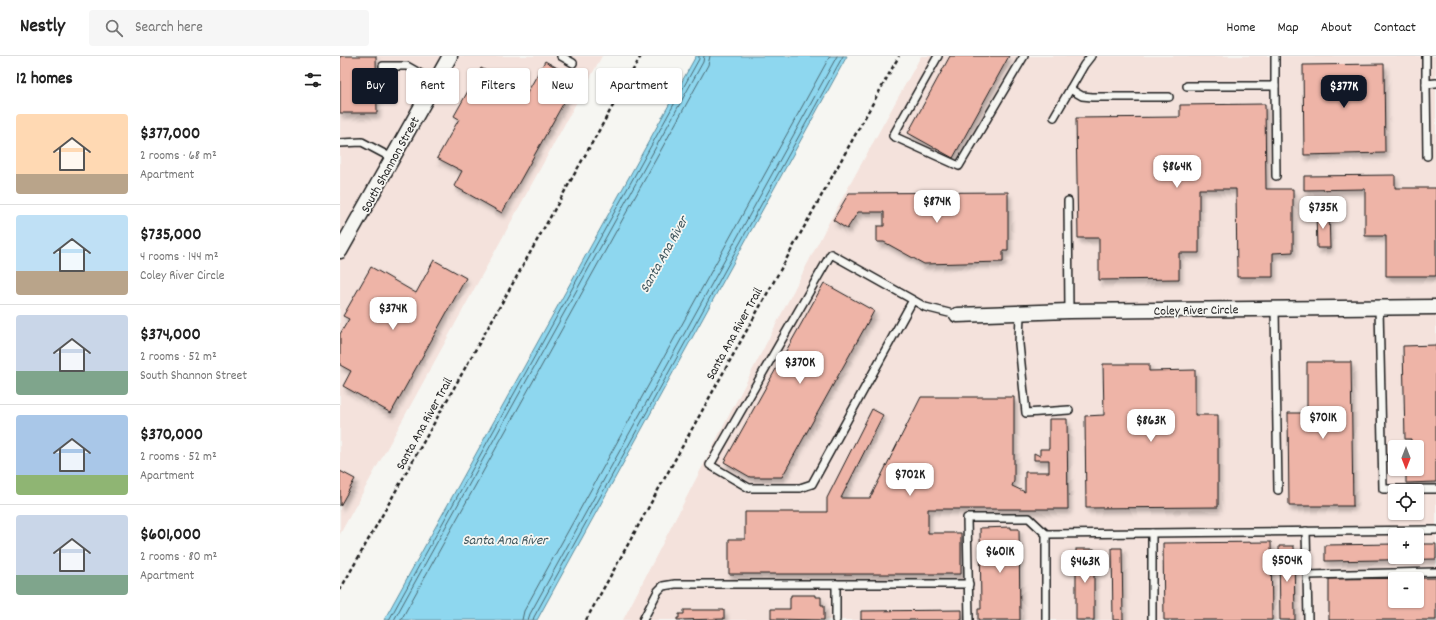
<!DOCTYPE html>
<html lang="en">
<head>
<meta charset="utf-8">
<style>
	:root { --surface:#fff; --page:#f6f6f6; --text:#222; --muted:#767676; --line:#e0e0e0; --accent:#111827 }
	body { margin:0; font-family:Dekko,sans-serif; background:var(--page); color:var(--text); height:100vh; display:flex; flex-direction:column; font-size:15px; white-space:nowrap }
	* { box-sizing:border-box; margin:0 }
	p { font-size:13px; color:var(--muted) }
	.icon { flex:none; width:22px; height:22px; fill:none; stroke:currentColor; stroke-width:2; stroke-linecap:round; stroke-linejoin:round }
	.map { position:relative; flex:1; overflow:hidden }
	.drawer { display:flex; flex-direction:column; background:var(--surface); width:340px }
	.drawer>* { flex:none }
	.guide { position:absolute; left:12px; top:12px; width:380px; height:36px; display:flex; gap:8px }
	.needle { width:26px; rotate:180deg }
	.tools { position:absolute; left:1048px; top:384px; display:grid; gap:8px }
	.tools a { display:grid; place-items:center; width:36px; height:36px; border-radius:4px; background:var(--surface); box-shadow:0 1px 3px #0004; font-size:20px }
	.price { position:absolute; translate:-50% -34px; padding:0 9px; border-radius:8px; background:#fff; color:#222; font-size:13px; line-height:26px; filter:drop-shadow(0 1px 2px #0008) }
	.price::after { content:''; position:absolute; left:50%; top:24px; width:12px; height:9px; margin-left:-6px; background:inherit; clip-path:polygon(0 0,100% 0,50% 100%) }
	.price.selected { background:var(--accent); color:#fff }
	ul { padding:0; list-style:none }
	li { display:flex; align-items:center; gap:12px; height:100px; padding:0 16px }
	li+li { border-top:1px solid var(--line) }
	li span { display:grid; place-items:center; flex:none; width:112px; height:80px; border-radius:4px; color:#555 }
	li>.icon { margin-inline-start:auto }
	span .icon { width:48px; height:48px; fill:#fffc; stroke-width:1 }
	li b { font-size:17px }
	h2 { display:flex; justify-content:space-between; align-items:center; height:48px; padding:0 16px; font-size:17px }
	.chip { padding:0 14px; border-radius:4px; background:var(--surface); box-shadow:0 1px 3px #0004; font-size:14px; line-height:36px }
	.chip.selected { background:var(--accent); color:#fff }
	header { display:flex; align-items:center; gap:24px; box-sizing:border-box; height:56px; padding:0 20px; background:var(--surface); border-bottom:1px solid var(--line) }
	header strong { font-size:19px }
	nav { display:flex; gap:22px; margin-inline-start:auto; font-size:14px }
	.search { width:280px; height:36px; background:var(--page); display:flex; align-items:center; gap:10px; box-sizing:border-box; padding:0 14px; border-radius:4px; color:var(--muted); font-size:15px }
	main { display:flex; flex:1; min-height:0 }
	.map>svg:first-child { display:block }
	.built { fill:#f4e2dc; fill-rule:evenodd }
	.water { fill:#8ed7ef; stroke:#608c9b }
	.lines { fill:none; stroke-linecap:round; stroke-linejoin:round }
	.shore { stroke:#4a6770; stroke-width:1 }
	.building { fill:#eeb4a7; stroke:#1c1c1c; fill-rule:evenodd; filter:url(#shadow) }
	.service-casing { stroke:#1c1c1c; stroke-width:10 }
	.minor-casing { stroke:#1c1c1c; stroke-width:17 }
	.path { stroke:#1c1c1c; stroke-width:2.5; stroke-dasharray:4 3; stroke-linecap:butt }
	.service { stroke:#f6f6f2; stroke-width:7 }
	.minor { stroke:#f6f6f2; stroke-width:14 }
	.labels { text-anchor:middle; stroke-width:3.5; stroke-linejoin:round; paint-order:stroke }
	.street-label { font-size:13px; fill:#1c1c1c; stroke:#f6f6f2 }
	.water-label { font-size:14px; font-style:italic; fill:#3e545b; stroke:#f6f6f2 }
</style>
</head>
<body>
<header>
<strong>Nestly</strong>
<div class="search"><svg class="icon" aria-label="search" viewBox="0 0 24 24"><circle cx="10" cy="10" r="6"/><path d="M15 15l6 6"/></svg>Search here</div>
<nav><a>Home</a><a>Map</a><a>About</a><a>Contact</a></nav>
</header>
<main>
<section class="drawer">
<h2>12 homes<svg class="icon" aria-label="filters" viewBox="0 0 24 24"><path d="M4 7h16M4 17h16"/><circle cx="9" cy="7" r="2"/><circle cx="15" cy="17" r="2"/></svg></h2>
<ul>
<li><span style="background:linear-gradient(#ffd9b3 75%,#b9a48a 0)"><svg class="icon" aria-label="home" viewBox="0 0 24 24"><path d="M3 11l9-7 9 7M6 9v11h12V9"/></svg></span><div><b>$377,000</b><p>2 rooms · 68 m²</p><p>Apartment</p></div></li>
<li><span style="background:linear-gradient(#bfe0f5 70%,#b9a48a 0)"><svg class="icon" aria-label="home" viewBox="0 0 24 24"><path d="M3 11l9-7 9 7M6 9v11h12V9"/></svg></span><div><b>$735,000</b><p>4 rooms · 144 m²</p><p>Coley River Circle</p></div></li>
<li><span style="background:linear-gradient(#c9d6e8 70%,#7fa58c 0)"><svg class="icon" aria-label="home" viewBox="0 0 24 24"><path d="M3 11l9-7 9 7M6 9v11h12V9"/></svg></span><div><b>$374,000</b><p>2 rooms · 52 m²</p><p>South Shannon Street</p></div></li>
<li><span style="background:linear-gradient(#a9c7e8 75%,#8fb573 0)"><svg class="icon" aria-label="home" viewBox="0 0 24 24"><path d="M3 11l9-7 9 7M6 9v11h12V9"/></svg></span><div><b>$370,000</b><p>2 rooms · 52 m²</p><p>Apartment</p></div></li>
<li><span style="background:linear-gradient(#c9d6e8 75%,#7fa58c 0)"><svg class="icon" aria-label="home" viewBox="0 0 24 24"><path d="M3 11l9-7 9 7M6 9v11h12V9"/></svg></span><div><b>$601,000</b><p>2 rooms · 80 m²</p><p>Apartment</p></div></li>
</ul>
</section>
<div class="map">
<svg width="1096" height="564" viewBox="0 0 1096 564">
	<defs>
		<filter id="shadow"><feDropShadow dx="2.5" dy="4.5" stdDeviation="2" flood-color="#0004"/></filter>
	</defs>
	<rect width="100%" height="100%" fill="#f6f6f2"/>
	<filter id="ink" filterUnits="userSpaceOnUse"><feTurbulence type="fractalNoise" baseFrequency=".025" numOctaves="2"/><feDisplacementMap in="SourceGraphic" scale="8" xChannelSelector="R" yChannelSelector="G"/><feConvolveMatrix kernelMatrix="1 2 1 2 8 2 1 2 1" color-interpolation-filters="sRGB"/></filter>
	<g filter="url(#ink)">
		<!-- built -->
		<g class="built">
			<polygon points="0,0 262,0 0,478"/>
			<path d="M581,0H1096V564H283L488,168ZM1055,391H1077V413H1055ZM1055,435H1077V457H1055ZM1055,479H1077V501H1055ZM1055,523H1077V545H1055Z"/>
		</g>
		<!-- water -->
		<polygon class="water" points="356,0 507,0 197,564 44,564"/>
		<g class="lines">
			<!-- shore -->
			<g class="shore">
				<polyline points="49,564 359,3 359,0"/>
				<polyline points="54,564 363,6 364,0"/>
				<polyline points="61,564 368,9 370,0"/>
				<polyline points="182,564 184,555 490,0"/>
				<polyline points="188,564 190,558 497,0"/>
				<polyline points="193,564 194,561 503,0"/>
			</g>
		</g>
		<!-- building -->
		<g class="building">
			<polygon points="0,0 36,0 37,57 0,57"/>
			<polygon points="610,0 669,0 613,102 568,77"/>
			<polygon points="205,5 237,23 162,157 114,130 122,115 97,102 119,63 114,60 141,12 187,37"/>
			<polygon points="1044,8 1045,97 964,99 963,9"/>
			<polygon points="925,48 926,133 953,133 953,196 933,197 933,221 897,221 896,133 859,133 859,197 839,197 839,223 759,224 759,182 738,182 736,62 840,61 840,49"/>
			<polygon points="1055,119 1055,132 1096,132 1096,220 1046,220 1046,180 1025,180 1025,133 964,134 964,120"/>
			<polygon points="668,136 668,195 663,195 663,206 584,208 544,186 537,186 537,170 544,170 544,156 518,156 507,173 493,164 509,137"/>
			<polygon points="989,155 990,192 977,192 976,156"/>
			<polygon points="94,204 126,222 51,357 3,330 11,315 0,309 0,278 9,263 3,260 31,211 76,237"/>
			<polygon points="484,227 534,255 442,421 410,421 384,406"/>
			<polygon points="1096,289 1096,426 1066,427 1066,413 1077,413 1077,391 1071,391 1071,383 1065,383 1063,290"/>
			<polygon points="967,306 1011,306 1013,450 949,450 948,357 967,357"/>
			<polygon points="763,308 809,308 809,315 855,314 855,359 878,359 878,451 746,452 745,360 764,359"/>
			<polygon points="581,341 674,341 674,425 672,430 685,436 685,416 709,416 709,404 694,404 694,397 700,400 700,393 709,393 709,363 727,363 728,453 588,453 588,477 621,477 621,518 389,518 389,483 405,483 405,456 487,456 487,442 532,353 543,359 501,442 530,442"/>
			<polygon points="0,415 15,423 0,450"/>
			<polygon points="671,471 671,473 679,473 680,564 638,564 638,553 641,553 640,472"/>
			<polygon points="931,486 932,564 824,564 823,487"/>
			<polygon points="1055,488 1055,501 1077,501 1077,488 1096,488 1096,503 985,505 985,489"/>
			<polygon points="939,490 954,490 955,564 940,564"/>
			<polygon points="772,492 782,492 783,564 773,564"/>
			<rect x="736" y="493" width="18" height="71"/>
			<path d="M1096,522V564H989V523ZM1055,523H1077V545H1055Z"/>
			<polygon points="451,539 475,539 475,541 481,541 481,549 484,549 484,564 431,563 431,553 450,553 450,541 451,541"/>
			<polygon points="344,554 384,554 384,563 337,564 337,562 339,562 339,558 344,558"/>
			<polygon points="622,554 622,564 521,564 521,555"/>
		</g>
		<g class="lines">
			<!-- service casing -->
			<g class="service-casing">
				<g id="service">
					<polyline points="221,0 233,7"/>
					<polyline points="598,0 553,80 619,110 684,0"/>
					<polyline points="1086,0 1086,28 1096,27"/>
					<polyline points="43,10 67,10 95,26"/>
					<polyline points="1086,28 1087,100"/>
					<polyline points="847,30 935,30 935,0"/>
					<polyline points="935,30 936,120"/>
					<polyline points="730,33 742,40 752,41 829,41"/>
					<polyline points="714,61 744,9 751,0"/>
					<polyline points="0,87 22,86 52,102"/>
					<polyline points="728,145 729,255"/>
					<polyline points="573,244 472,428 460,432 409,432 370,409 491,198 573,244 585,251 617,259"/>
					<polyline points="1039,252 1043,433 1096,433"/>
					<polyline points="935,253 938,434"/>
					<polyline points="680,257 679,288 686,357 729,354"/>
					<polyline points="966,475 967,519 1096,516"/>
					<polyline points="812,477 812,564"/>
					<polyline points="706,478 706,564"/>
					<polyline points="967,519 968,564"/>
					<polyline points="303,564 318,535 323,530 335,528 629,528"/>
					<polyline points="496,564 496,528"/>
					<polyline points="629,564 627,462 689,462 706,478 1096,474"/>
				</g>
			</g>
			<!-- minor casing -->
			<g class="minor-casing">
				<g id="minor">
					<polyline points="0,195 110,0"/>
					<polyline points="617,259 729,255 1096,251"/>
				</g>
			</g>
			<!-- path -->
			<g class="path">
				<polyline points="0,534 301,0"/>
				<polyline points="246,564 559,0"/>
			</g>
			<!-- service -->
			<use href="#service" class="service"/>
			<!-- minor -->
			<use href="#minor" class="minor"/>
		</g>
	</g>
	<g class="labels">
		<!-- street labels -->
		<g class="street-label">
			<text transform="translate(49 108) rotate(-61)" y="5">South Shannon Street</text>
			<text transform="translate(856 253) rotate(-1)" y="5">Coley River Circle</text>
			<text transform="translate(393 277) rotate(-61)" y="5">Santa Ana River Trail</text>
			<text transform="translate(83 367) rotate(-61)" y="5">Santa Ana River Trail</text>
		</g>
		<!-- water labels -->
		<g class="water-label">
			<text transform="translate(323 198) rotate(-61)" y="5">Santa Ana River</text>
			<text x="165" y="488">Santa Ana River</text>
		</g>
	</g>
</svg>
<div class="tools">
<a><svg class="needle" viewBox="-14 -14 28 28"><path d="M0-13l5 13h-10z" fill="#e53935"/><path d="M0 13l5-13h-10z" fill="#767676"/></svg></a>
<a><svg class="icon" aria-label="locate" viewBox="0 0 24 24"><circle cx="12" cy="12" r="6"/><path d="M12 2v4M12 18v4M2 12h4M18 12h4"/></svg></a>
<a>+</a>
<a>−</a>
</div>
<b class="price selected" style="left:1004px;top:53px">$377K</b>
<b class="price" style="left:837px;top:133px">$864K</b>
<b class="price" style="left:597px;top:168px">$874K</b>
<b class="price" style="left:983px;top:174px">$735K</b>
<b class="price" style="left:53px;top:275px">$374K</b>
<b class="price" style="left:460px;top:329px">$370K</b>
<b class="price" style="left:983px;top:384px">$701K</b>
<b class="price" style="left:811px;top:387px">$863K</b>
<b class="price" style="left:570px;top:441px">$702K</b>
<b class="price" style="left:660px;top:518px">$601K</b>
<b class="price" style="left:947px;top:527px">$504K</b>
<b class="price" style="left:745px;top:528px">$463K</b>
<div class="guide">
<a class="chip selected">Buy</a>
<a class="chip">Rent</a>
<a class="chip">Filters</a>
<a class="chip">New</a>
<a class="chip">Apartment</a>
</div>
</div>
</main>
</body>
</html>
